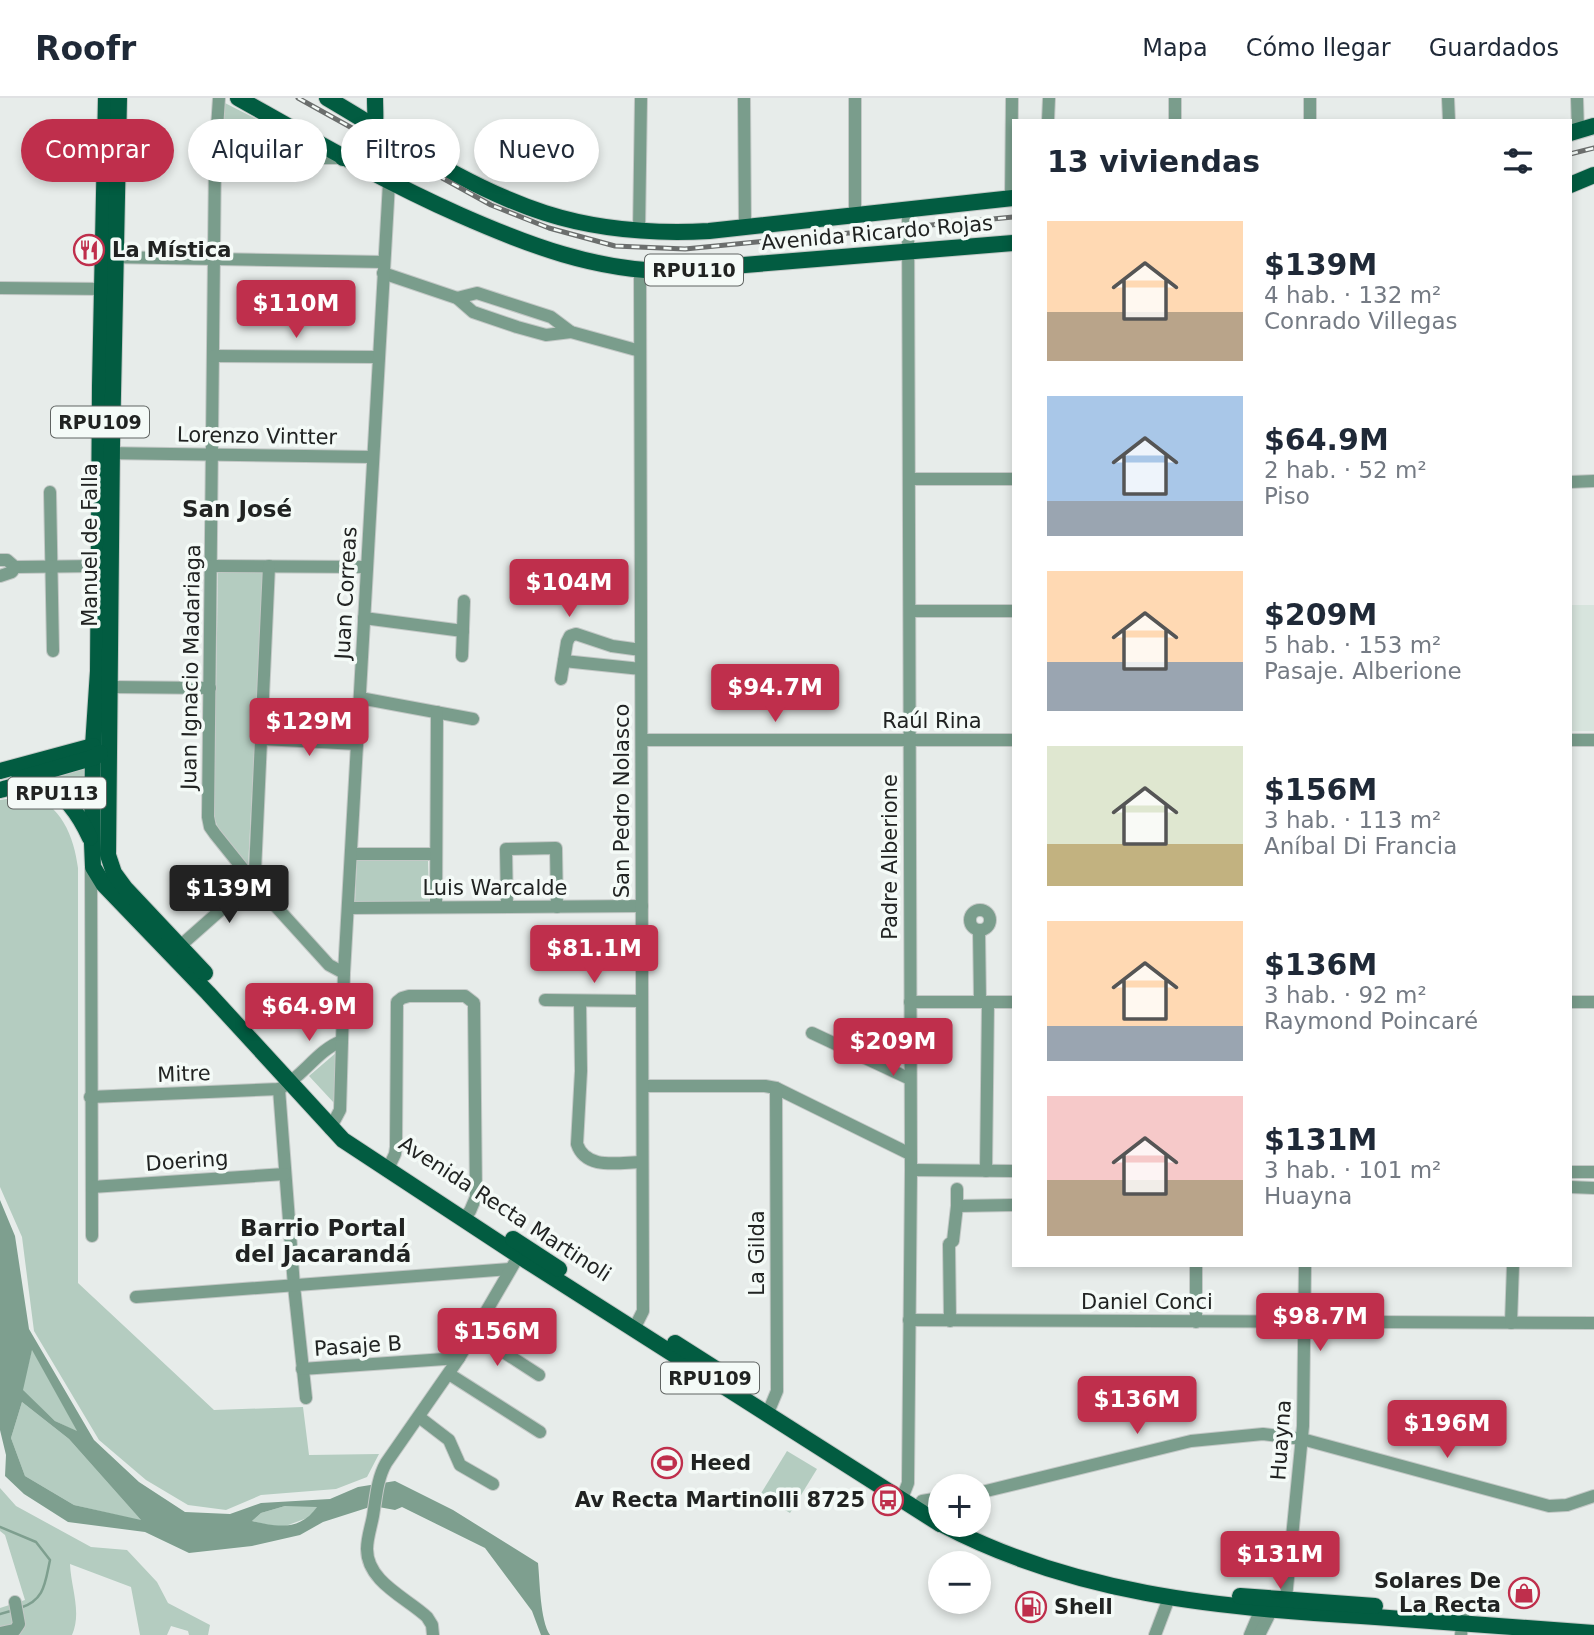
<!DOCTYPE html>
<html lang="es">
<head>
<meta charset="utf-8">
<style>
	:root { --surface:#fff; --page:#f2f2f3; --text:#1f2937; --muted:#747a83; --line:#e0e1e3; --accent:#bf2f4c }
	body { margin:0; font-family:"DejaVu Sans",sans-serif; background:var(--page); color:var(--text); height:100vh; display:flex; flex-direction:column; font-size:26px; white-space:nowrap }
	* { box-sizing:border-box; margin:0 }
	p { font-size:23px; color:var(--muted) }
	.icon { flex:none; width:38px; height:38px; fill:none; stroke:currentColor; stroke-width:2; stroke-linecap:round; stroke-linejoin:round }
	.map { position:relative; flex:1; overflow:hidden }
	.sheet { position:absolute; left:1012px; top:21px; width:560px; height:1148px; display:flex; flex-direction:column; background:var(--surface); border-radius:0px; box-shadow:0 4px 10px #0003 }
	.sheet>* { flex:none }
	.top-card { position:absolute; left:21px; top:21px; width:665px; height:63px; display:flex; gap:14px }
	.controls { position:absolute; left:928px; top:1376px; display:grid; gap:14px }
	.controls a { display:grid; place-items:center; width:63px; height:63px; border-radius:50%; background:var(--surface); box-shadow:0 4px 10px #0003; font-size:35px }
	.price { position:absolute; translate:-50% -60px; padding:0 16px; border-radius:7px; background:var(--accent); color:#fff; font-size:23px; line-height:46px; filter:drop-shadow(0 2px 4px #0008) }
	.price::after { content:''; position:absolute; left:50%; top:42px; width:21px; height:16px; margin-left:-10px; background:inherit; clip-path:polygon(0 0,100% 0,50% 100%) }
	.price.selected { background:#222; color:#fff }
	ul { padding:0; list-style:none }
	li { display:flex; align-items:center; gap:21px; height:175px; padding:0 35px }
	li span { display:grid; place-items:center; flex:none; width:196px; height:140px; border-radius:0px; color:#555 }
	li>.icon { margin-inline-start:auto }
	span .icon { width:84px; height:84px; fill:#fffc; stroke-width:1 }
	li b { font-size:30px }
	h2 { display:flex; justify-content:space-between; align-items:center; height:84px; padding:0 35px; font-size:30px }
	.chip { padding:0 24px; border-radius:32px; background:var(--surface); box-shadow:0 4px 10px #0003; font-size:24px; line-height:63px }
	.chip.selected { background:var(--accent); color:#fff }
	header { display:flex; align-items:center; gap:42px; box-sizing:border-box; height:98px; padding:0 35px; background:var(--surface); border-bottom:2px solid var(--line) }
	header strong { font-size:33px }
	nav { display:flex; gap:38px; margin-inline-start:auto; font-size:24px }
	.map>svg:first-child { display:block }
	.built { fill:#d7e4dd }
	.green { fill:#b4ccc0 }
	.water { fill:#7e9f8f; fill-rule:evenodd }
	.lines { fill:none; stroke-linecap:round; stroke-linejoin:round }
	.stream { stroke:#7e9f8f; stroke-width:2.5 }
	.minor-casing { stroke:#c3c8c6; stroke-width:14 }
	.major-casing { stroke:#c3c8c6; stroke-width:18 }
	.minor { stroke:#7a9d8c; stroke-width:12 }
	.major { stroke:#025c41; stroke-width:16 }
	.rail-casing { stroke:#6b6e6d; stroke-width:5 }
	.rail { stroke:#f4faf7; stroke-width:2.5; stroke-dasharray:8; stroke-linecap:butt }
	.labels { text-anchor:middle; stroke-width:7; stroke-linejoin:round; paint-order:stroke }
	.shield { fill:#f4faf7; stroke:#606462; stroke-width:2 }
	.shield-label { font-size:19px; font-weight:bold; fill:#212322 }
	.street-label { font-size:21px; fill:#212322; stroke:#f4faf7 }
	.poi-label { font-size:21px; font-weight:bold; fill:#212322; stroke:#f4faf7; text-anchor:start }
	.neighbourhood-label { font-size:23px; font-weight:bold; fill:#212322; stroke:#f4faf7 }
</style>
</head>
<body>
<header>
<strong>Roofr</strong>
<nav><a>Mapa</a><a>Cómo llegar</a><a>Guardados</a></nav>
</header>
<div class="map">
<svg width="1594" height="1537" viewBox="0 0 1594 1537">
	<rect width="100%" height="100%" fill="#e7ecea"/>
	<!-- built -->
	<rect class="built" x="1570" y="507" width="24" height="126"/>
	<!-- green -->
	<g class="green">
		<polygon points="221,3 321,54 220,53"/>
		<polygon points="264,473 248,768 220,735 214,719 218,474"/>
		<polygon points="86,665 87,725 44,680"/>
		<path d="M27,698C61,704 74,739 78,770V1185L214,1312L303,1309L309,1357L379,1356L367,1379L336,1391L261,1397L226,1412L188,1407L146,1382L99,1342L34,1233L22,1139L0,1089V702Z"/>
		<polygon points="428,761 429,806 355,805 357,762"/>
		<polygon points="337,954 335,1006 309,978"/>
		<polygon points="32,1251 78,1334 55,1323 22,1292"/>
		<polygon points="22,1304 69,1341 142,1423 74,1407 25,1378 11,1340"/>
		<polygon points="787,1353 817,1371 790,1415 760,1397"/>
		<path d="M0,1390L16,1408L91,1449L127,1452L157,1484L168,1505L210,1527L208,1537H189L188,1533L171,1528L167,1537H140L131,1489L70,1466C71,1490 82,1514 72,1537H0V1510L25,1502L5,1437L0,1433Z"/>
		<polygon points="285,1408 318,1408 310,1419 280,1430 252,1423 261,1415"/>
	</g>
	<!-- water -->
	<path class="water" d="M0,1102L15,1138L29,1231L94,1342L139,1384L185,1414L230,1416L261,1405L330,1401L358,1389L395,1383L453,1412L538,1465C540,1484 540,1522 550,1537H541L532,1513L485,1450L402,1409L395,1412L373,1408L323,1424L300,1437L252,1448L189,1455L145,1434L68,1424L24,1396L5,1378L6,1357L0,1332ZM32,1252L77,1333L55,1323L23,1292ZM22,1304L69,1341L141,1422L74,1407L25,1378L11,1340ZM285,1408L317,1409C300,1433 278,1429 252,1423L261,1415Z"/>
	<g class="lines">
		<!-- stream -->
		<g class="stream">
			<path d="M0,1429L36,1444L50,1462C45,1485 45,1502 20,1510"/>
			<polyline points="0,1516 14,1512"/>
		</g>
		<!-- minor casing -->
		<g class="minor-casing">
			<g id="minor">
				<polyline points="219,0 215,60 208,719 210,729 215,736 252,782 329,867 344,875"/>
				<polyline points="744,0 745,129"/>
				<polyline points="855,0 855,118"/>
				<polyline points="1175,0 1175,23"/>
				<polyline points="1310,0 1310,23"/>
				<polyline points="1448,0 1449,23"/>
				<polyline points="1577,0 1578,33"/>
				<polyline points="1048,23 1049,0"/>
				<polyline points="215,60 343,60"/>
				<polyline points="1011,101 1012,0"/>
				<polyline points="639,134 641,0"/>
				<polyline points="108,159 384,164"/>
				<polyline points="383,175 457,200 473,214 517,229 546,237 571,234"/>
				<polyline points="0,190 108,191"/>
				<polyline points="457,200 477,195 551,219 571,234 640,253"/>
				<polyline points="214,258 378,259"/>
				<polyline points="103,355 373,359"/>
				<polyline points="909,381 1013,381"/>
				<polyline points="1570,384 1594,383"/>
				<polyline points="50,394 53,553"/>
				<polyline points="0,462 7,462 15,469 98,468"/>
				<polyline points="212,468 366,469"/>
				<polyline points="0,478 12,474 15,469"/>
				<polyline points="910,513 1013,513"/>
				<polyline points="364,520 463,533"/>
				<polyline points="462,558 464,503"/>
				<polyline points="564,563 641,571"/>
				<polyline points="561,581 567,544 570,538 576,536 612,548 641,552"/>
				<polyline points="110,589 210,590"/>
				<polyline points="360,600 473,621"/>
				<polyline points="263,641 357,646"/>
				<polyline points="642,642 1013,642"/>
				<polyline points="1570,642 1594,642"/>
				<polyline points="351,756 436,756"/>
				<polyline points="91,764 92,1138"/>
				<polyline points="436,809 437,614"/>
				<polyline points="507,809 506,751 556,750 557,809"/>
				<polyline points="348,810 642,808"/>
				<circle cx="980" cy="822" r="10"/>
				<polyline points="979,832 980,904"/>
				<polyline points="180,848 249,787 255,773 269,468"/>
				<polyline points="545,902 642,903"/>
				<path d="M580,903L581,973L577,1046C586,1073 620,1064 642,1064"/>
				<polyline points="910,904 1013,904"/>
				<polyline points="1570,904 1594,904"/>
				<polyline points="812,935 910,981"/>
				<polyline points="643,988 765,988 776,990 910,1056"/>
				<polyline points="279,991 294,1188 306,1300"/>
				<path d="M90,999L279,991C303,979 317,952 342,943"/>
				<polyline points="330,1031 340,1012 344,875 389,85"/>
				<polyline points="911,1072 1013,1073"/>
				<polyline points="387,1073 395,1056 396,1049 397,904 402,900 409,898 465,898 474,905 476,1099 470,1113 463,1121"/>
				<polyline points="986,1073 988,904"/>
				<polyline points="1570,1074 1594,1074"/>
				<polyline points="92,1089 285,1076"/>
				<polyline points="1570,1089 1594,1090"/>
				<polyline points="957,1108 1013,1107"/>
				<polyline points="1196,1167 1196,1224"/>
				<polyline points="136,1199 510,1171"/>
				<polyline points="909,1222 1594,1225"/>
				<polyline points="950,1223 949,1146 953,1143 957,1108 957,1091"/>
				<polyline points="1511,1225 1513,1167"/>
				<polyline points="634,1231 643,1213 640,173"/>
				<polyline points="474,1235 539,1277"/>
				<polyline points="302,1271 459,1260"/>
				<polyline points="449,1276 540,1334"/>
				<polyline points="767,1317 777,1293 776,990"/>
				<polyline points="419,1319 449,1342 460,1367 493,1386"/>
				<polyline points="978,1395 1191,1343 1263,1336 1302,1341 1549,1408 1567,1407 1594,1398"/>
				<polyline points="901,1403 908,1385 911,1072 908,112"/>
				<polyline points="917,1412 922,1403 940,1400"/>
				<polyline points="0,1535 15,1532 19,1526 15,1504"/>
				<path d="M433,1537L432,1527L427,1519C407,1500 367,1484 367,1451C367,1440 371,1429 373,1418C376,1400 377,1381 386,1365L459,1260L522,1152"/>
				<polyline points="1155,1537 1169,1500"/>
				<polyline points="1250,1537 1261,1511"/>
				<polyline points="1259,1537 1273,1509 1286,1501 1287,1490 1303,1328 1305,1167"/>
				<polyline points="1461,1537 1463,1516"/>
			</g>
		</g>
		<!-- major casing -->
		<g class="major-casing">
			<g id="major">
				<polyline points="106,0 100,288 98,573 93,648 92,745 93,769 104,787 208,895 343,1042 527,1163 940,1426"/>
				<polyline points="119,0 112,345 108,757 114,775 125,790 205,875"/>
				<path d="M238,0C311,41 383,83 460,117C528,147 596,173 671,173L1013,145"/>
				<path d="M327,0C397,41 467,90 545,115C598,132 653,136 709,133L1013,100"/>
				<polyline points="1570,35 1594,28"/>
				<path d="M343,60L362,59C379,42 375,22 375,0"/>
				<polyline points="1570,87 1594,77"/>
				<polyline points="0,673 93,648"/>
				<polyline points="19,681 95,659 100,655"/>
				<path d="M0,692C12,689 25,684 38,686C62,689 81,720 90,740"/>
				<polyline points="513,1141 559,1171"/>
				<polyline points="675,1245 730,1280"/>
				<path d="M941,1426C1072,1495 1216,1510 1361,1518C1439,1523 1517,1529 1594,1535"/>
				<polyline points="1240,1498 1375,1508"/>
			</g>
		</g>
		<!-- minor -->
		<use href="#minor" class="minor"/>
		<!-- major -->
		<use href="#major" class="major"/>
		<!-- rail casing -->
		<g class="rail-casing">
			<g id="rail">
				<polyline points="298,0 491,107 549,130 615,148 685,151 1013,119"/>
				<polyline points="1570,56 1594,50"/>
			</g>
		</g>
		<!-- rail -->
		<use href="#rail" class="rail"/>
	</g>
	<!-- icons -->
	<defs>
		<g id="restaurant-ring" transform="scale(1.575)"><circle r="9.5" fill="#f4faf7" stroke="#bf2f4c" stroke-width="1.5"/><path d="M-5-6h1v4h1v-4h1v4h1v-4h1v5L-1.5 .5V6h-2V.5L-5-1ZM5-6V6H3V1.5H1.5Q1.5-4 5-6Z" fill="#bf2f4c"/></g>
		<g id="stadium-ring" transform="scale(1.575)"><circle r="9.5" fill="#f4faf7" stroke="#bf2f4c" stroke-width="1.5"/><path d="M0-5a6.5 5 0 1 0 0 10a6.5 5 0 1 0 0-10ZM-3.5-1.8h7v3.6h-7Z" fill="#bf2f4c"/></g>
		<g id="bus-ring" transform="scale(1.575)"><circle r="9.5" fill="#f4faf7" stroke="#bf2f4c" stroke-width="1.5"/><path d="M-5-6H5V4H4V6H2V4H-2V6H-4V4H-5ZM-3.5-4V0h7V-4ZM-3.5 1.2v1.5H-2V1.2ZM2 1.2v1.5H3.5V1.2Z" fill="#bf2f4c"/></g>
		<g id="shop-ring" transform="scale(1.575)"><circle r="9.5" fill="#f4faf7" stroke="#bf2f4c" stroke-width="1.5"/><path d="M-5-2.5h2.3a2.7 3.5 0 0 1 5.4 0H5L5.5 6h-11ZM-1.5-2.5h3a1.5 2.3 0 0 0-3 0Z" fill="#bf2f4c"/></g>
		<g id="fuel-ring" transform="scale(1.575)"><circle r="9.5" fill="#f4faf7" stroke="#bf2f4c" stroke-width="1.5"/><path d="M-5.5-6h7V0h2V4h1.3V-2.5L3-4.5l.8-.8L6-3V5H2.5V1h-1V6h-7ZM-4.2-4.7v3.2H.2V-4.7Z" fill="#bf2f4c"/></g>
	</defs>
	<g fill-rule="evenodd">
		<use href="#restaurant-ring" x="89" y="152"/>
		<use href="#stadium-ring" x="667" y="1365"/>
		<use href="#bus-ring" x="888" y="1402"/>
		<use href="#shop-ring" x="1524" y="1495"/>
		<use href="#fuel-ring" x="1031" y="1509"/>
	</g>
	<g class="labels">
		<!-- shield labels -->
		<g class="shield">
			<rect x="645" y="156.5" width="98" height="31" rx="5"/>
			<rect x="51" y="308.5" width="98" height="31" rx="5"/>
			<rect x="8" y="679.5" width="98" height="31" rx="5"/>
			<rect x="661" y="1264.5" width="98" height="31" rx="5"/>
		</g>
		<g class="shield-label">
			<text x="694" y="179">RPU110</text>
			<text x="100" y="331">RPU109</text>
			<text x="57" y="702">RPU113</text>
			<text x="710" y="1287">RPU109</text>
		</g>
		<!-- street labels -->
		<g class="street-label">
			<text transform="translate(877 135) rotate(-5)" y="7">Avenida Ricardo Rojas</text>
			<text transform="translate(257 338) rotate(1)" y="7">Lorenzo Vintter</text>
			<text transform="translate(90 447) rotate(-90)" y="7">Manuel de Falla</text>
			<text transform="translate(346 495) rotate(-87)" y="7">Juan Correas</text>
			<text transform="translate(191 569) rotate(-89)" y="7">Juan Ignacio Madariaga</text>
			<text x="932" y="630">Raúl Rina</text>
			<text transform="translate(622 703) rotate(-90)" y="7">San Pedro Nolasco</text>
			<text transform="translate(890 759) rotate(-90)" y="7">Padre Alberione</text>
			<text x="495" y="797">Luis Warcalde</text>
			<text transform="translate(184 976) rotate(-2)" y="7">Mitre</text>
			<text transform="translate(187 1063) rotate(-4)" y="7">Doering</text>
			<text transform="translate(505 1111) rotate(33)" y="7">Avenida Recta Martinoli</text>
			<text transform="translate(757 1155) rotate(-90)" y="7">La Gilda</text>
			<text x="1147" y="1211">Daniel Conci</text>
			<text transform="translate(358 1248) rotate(-4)" y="7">Pasaje B</text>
			<text transform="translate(1281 1342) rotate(-86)" y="7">Huayna</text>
		</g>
		<!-- poi labels -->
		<g class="poi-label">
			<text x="112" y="159">La Mística</text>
			<text x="690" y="1372">Heed</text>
			<text x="865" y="1409" text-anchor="end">Av Recta Martinolli 8725</text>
			<text x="1501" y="1490" text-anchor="end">Solares De<tspan x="1501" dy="24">La Recta</tspan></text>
			<text x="1054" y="1516">Shell</text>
		</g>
		<!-- neighbourhood labels -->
		<g class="neighbourhood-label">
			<text x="237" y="419">San José</text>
			<text x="323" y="1138">Barrio Portal<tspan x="323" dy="26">del Jacarandá</tspan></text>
		</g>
	</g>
</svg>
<div class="controls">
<a>+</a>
<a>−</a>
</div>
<b class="price" style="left:296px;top:242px">$110M</b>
<b class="price" style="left:569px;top:521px">$104M</b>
<b class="price" style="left:775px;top:626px">$94.7M</b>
<b class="price" style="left:309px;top:660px">$129M</b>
<b class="price selected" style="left:229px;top:827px">$139M</b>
<b class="price" style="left:594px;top:887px">$81.1M</b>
<b class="price" style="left:309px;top:945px">$64.9M</b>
<b class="price" style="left:893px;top:980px">$209M</b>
<b class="price" style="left:1320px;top:1255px">$98.7M</b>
<b class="price" style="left:497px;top:1270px">$156M</b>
<b class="price" style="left:1137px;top:1338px">$136M</b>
<b class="price" style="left:1447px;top:1362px">$196M</b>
<b class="price" style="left:1280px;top:1493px">$131M</b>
<div class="top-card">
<a class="chip selected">Comprar</a>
<a class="chip">Alquilar</a>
<a class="chip">Filtros</a>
<a class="chip">Nuevo</a>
</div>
<section class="sheet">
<h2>13 viviendas<svg class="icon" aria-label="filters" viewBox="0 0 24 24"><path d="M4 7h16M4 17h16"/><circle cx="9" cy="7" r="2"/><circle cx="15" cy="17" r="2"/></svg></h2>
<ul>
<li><span style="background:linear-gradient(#ffd9b3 65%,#b9a48a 0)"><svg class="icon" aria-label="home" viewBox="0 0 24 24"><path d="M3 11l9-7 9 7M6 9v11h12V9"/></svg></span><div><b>$139M</b><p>4 hab. · 132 m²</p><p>Conrado Villegas</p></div></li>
<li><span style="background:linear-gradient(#a9c7e8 75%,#9aa5b1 0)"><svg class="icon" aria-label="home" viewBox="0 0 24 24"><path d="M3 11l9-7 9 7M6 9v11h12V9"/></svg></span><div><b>$64.9M</b><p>2 hab. · 52 m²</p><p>Piso</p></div></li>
<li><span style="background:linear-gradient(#ffd9b3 65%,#9aa5b1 0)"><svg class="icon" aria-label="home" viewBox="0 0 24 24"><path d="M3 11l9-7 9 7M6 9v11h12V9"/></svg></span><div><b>$209M</b><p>5 hab. · 153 m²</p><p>Pasaje. Alberione</p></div></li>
<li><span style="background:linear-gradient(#dfe7d0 70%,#c2b280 0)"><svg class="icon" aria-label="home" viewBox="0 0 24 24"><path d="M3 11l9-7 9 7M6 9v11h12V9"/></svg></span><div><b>$156M</b><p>3 hab. · 113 m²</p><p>Aníbal Di Francia</p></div></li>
<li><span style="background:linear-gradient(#ffd9b3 75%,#9aa5b1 0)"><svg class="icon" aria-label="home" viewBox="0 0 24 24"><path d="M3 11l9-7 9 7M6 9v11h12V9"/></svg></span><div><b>$136M</b><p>3 hab. · 92 m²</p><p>Raymond Poincaré</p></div></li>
<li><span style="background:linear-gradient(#f6c9c9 60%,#b9a48a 0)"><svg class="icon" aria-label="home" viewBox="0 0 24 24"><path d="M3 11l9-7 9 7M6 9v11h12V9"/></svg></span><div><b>$131M</b><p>3 hab. · 101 m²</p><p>Huayna</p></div></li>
</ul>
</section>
</div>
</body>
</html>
